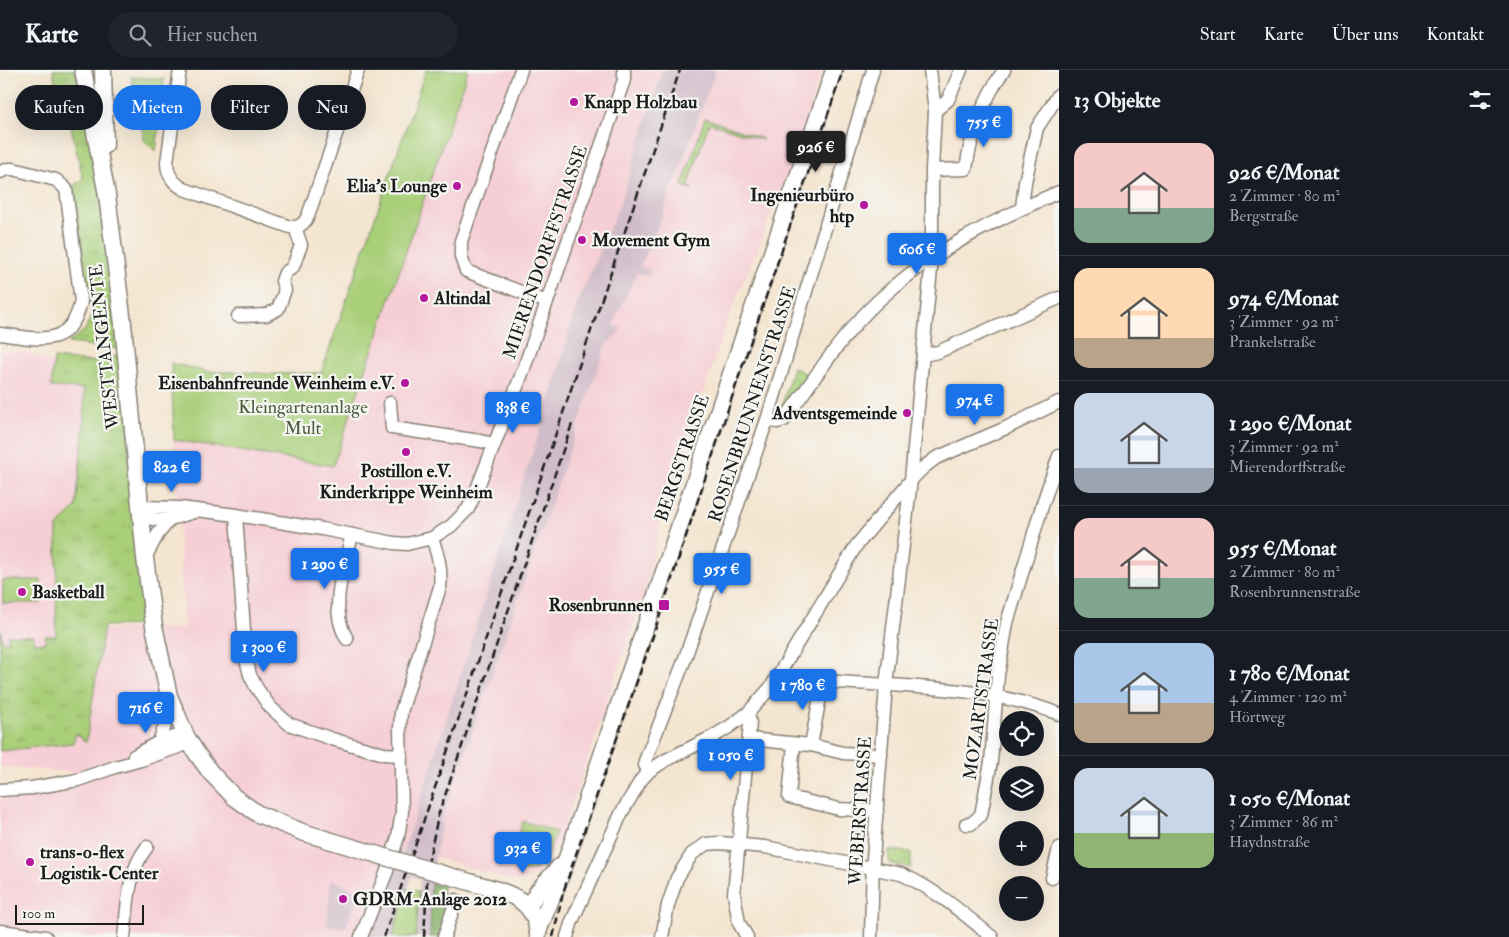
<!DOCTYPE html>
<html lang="de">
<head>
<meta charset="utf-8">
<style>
	:root { --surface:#171b24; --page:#20242c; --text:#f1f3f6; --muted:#9ea1a6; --line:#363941; --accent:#1a73e8 }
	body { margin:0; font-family:"IM FELL Double Pica",serif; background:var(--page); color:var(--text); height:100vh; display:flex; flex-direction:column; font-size:19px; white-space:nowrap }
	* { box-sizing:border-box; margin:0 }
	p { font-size:16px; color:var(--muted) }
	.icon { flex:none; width:28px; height:28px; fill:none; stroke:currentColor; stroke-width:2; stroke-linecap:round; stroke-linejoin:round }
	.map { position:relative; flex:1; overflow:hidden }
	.side { display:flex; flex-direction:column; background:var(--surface); width:450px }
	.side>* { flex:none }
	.hud { position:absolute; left:15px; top:15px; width:475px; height:45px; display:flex; gap:10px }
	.controls { position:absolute; left:999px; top:641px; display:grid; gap:10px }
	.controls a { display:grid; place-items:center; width:45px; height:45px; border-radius:50%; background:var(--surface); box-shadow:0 5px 20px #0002; font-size:25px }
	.scale { position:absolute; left:15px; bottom:12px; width:129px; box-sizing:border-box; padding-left:5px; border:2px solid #1c1c1c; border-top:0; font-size:14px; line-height:18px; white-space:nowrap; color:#1c1c1c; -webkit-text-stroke:4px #f6f6f2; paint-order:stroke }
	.price { position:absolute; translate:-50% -42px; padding:0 11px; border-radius:5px; background:var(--accent); color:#fff; font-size:16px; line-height:32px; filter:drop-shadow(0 1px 2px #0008) }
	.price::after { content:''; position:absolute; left:50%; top:30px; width:15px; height:11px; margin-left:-8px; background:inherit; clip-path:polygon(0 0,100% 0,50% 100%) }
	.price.selected { background:#222; color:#fff }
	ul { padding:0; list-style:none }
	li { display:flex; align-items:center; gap:15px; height:125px; padding:0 15px }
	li+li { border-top:1px solid var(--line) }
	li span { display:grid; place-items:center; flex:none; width:140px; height:100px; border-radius:15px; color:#555 }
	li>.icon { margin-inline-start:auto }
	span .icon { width:60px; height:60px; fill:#fffc; stroke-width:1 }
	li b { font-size:21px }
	h2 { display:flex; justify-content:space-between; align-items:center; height:60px; padding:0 15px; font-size:21px }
	.chip { padding:0 18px; border-radius:22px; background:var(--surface); box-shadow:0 5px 20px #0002; font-size:18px; line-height:45px }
	.chip.selected { background:var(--accent); color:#fff }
	header { display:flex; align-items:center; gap:30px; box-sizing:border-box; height:70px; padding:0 25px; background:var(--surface); border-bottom:1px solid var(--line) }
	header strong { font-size:24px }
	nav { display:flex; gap:28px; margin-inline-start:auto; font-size:18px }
	.search { width:350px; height:45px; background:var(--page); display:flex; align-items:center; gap:12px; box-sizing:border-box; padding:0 18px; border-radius:28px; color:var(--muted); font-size:19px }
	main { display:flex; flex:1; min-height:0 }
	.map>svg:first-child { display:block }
	.built { fill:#f6cfd6 }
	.industrial { fill:#d1bdc9 }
	.grass { fill:url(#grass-tufts); stroke:#62764a }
	.forest { fill:url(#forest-crowns); stroke:#516742 }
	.park { fill:url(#park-crowns); stroke:#62764a }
	.garden { fill:#a9cf79; stroke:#62764a }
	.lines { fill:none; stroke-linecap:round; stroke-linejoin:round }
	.minor-casing { stroke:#888076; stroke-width:15 }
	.major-casing { stroke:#888076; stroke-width:19 }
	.minor { stroke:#fff; stroke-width:12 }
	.major { stroke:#fff; stroke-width:16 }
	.rail { stroke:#1c1c1c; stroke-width:2.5; stroke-dasharray:8 4; stroke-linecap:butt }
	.major-bridge-casing { stroke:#888076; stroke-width:19; stroke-linecap:butt }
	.major-bridge { stroke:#fff; stroke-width:16 }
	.poi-dot { fill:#b5179e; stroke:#f6f6f2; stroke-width:2 }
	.labels { text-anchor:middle; stroke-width:4.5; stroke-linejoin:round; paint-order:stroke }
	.poi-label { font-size:18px; font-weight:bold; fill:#1c1c1c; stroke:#f6f6f2; text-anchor:start }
	.street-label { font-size:18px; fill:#1c1c1c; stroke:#f6f6f2 }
	.park-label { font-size:18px; fill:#4d5b3d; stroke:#f6f6f2 }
</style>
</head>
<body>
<header>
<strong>Karte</strong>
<div class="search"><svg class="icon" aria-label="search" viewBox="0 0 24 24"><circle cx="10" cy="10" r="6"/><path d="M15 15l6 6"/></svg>Hier suchen</div>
<nav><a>Start</a><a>Karte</a><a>Über uns</a><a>Kontakt</a></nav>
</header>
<main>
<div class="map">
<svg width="1059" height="867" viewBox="0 0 1059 867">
	<defs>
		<pattern id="grass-tufts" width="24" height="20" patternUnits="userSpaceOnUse" patternTransform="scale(1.25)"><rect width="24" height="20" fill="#a9cf79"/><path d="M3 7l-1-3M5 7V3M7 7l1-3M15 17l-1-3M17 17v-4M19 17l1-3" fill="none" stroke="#91b168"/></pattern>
		<pattern id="forest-crowns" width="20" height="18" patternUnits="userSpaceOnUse" patternTransform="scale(1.25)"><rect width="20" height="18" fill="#86b269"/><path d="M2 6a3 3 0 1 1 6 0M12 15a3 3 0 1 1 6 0" fill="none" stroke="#6d9056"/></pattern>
		<pattern id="park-crowns" width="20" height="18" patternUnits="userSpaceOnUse" patternTransform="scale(1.25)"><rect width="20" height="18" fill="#a9cf79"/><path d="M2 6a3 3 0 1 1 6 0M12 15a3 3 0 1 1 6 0" fill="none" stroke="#91b168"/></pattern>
	</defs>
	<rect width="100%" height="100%" fill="#f6f6f2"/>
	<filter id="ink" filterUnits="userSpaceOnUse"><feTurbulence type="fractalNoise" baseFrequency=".02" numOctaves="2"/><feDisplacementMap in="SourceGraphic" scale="10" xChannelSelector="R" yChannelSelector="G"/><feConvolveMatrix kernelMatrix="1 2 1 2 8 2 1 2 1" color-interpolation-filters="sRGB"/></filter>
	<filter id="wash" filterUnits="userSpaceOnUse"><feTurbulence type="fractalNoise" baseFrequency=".0096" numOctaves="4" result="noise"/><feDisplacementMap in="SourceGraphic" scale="20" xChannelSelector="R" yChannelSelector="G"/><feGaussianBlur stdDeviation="1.12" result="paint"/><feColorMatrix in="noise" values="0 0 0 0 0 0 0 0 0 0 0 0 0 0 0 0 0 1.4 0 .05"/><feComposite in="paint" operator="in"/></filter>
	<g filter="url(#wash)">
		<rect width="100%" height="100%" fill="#f4e5d0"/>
		<!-- built -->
		<g class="built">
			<polygon points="468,0 662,0 621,131 577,234 553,319 407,770 369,867 0,867 0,729 31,728 73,719 74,702 0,697 0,282 26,282 86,306 102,559 184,558 174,370 333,395"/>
			<polygon points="716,0 822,0 786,107 758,177 729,246 661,448 646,517 568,747 553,781 535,805 522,811 507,809 436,787 442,750 606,275 619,263 621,258 613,255 616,247 637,202 648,206 639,197 651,174 681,95"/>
		</g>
		<!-- industrial -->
		<g class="industrial">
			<polygon points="662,0 716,0 681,95 651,174 640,197 651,200 649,206 637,203 616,247 614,255 621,258 619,263 606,275 442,750 431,813 430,867 416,867 420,809 412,806 392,867 369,867 407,770 553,319 577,234 621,131"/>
			<polygon points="331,809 360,822 346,857 327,857"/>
		</g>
		<!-- grass -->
		<g class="grass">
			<polygon points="53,0 75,0 95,90 122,279 68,273 85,260 92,244 73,116 83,109 63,22 55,11"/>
			<polygon points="705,48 763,69 762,70 709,53 688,116 693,119 692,119 682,116"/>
			<polygon points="106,286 124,287 148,555 104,556 86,673 76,663 73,673 0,681 0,560 1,560 2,572 8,572 8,565 34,566 34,573 45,573 45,566 56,566 57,457 76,437 84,353 84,319 51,317 54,288 93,292"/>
			<path d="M523,751L556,762C551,776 544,804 524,801C515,800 507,793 499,789L505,786L507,781L512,782Z"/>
		</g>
		<!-- forest -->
		<polygon class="forest" points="431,813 443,816 442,836 449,837 441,867 430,867"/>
		<!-- park -->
		<g class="park">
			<polygon points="131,7 164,9 156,82 144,70"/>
			<polygon points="793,297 808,305 781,342 780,342"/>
			<polygon points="889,780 911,782 911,798 889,793"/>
		</g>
		<!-- garden -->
		<g class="garden">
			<polygon points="426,0 468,0 333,396 174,370 171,293 207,302 245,302 270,304 321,303"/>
			<rect x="3" y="510" width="38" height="23"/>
			<polygon points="407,819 419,821 416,867 392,867"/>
		</g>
	</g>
	<g filter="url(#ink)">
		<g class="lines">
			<!-- minor casing -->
			<g class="minor-casing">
				<g id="minor">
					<path d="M180,0L167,92C167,105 173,113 184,119L290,157C300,157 303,155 308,146L358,0"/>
					<polyline points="521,0 461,171 461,187 466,201 547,232"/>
					<polyline points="935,41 948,30 961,0"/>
					<path d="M932,100L966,99C971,64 983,30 1004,0"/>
					<path d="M0,102L8,99H13L56,110L66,119L81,231C71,279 38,269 0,264"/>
					<polyline points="1022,138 1025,112 1037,58 1059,24"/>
					<polyline points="238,246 266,245 278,239 285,220 282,211 285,203 293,197 301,175 295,157"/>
					<polyline points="923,285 938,282 1059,228"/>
					<polyline points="390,333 392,358 480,371 494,374"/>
					<path d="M767,350L777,352L784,350C813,311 843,263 878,231C930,182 994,150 1059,122"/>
					<polyline points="141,437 180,438 236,445 322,459 394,473 407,474 432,468 451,456 468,439 475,424 523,301 624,10 624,0"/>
					<path d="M141,442C156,457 176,447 194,442"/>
					<polyline points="236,445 246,589 250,605 256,617 270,637 289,654 332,669 384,684 401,685"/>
					<polyline points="145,488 158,464 171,448"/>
					<path d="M347,569C328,538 344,498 352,465"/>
					<polyline points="749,669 811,675 843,683 881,685"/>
					<polyline points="159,672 165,655 169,626"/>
					<polyline points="794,674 789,727 839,739 877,741"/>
					<path d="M811,675L823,611C902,617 983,615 1059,644"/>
					<path d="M134,686C152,676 165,666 186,666"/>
					<polyline points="649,701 645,695 645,691 683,594 767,350 873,0"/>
					<polyline points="0,720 32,718 78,710 115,697 141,690 190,673"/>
					<polyline points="966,754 971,754 981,745 991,692 998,605 1007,553 1043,433 1059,386"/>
					<polyline points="1052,808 1059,778"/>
					<polyline points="0,861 46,867"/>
					<path d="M124,867C128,836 127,802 147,777"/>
					<path d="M361,867L387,801L398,767L402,742L400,659L401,642L440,517C442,499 438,485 432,468"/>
					<polyline points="444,867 456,830"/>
					<polyline points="567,867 572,851 622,742 641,710 649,701 666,690 714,666 729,657 748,643 771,617 856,476 911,410 924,397 936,388 1006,358 1059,332"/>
					<path d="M662,867L668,835L677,808L692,784L706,774L720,773L765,777L901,804C935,819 964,844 992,867"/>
					<polyline points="747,867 739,853 734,824 750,653 748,643"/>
					<polyline points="871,867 873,789 886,615 911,410 932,188 932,100 935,41 930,0"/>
				</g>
			</g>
			<!-- major casing -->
			<g class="major-casing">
				<g id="major">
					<polyline points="83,0 107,125 123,254 145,488 154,556 169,626 186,666 197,684 211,703 234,727 258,744 302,762 385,787"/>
					<polyline points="103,0 105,75"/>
					<path d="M473,813C503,822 535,826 538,864"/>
					<polyline points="528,837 538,821 559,797"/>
					<path d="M538,862C546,839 557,817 565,794C657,530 746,265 834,0"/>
				</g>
			</g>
			<!-- minor -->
			<use href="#minor" class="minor"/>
			<!-- major -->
			<use href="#major" class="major"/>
			<!-- rail -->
			<g class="rail">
				<polyline points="384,867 680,0"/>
				<polyline points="424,867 428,794 438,746 573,351"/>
				<polyline points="553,867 563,823 575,787 652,569 740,303 843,0"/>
			</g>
			<!-- major-bridge casing -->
			<g class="major-bridge-casing">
				<polyline id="major-bridge" points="385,787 473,813"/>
			</g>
			<!-- major-bridge -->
			<use href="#major-bridge" class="major-bridge"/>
		</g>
	</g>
	<!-- markers -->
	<g class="poi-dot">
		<circle cx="574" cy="32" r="5"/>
		<circle cx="457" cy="116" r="5"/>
		<circle cx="864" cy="135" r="5"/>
		<circle cx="582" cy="170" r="5"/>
		<circle cx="424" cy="228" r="5"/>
		<circle cx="405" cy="313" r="5"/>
		<circle cx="907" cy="343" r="5"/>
		<circle cx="406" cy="382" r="5"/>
		<circle cx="22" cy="522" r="5"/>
		<rect x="658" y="529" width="12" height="12" rx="2.5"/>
		<circle cx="30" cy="792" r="5"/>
		<circle cx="343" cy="829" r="5"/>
	</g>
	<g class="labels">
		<!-- poi labels -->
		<g class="poi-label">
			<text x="584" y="38">Knapp Holzbau</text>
			<text x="447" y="122" text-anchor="end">Elia's Lounge</text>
			<text x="854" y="131" text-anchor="end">Ingenieurbüro<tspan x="854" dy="21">htp</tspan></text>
			<text x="592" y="176">Movement Gym</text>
			<text x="434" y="234">Altindal</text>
			<text x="395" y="319" text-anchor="end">Eisenbahnfreunde Weinheim e.V.</text>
			<text x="897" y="349" text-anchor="end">Adventsgemeinde</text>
			<text x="406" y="407" text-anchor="middle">Postillon e.V.<tspan x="406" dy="21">Kinderkrippe Weinheim</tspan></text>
			<text x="32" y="528">Basketball</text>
			<text x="653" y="541" text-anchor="end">Rosenbrunnen</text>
			<text x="40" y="788">trans-o-flex<tspan x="40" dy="21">Logistik-Center</tspan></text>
			<text x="353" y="835">GDRM-Anlage 2012</text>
		</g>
		<!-- street labels -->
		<g class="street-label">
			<text transform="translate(545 182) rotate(-71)" y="6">MIERENDORFFSTRASSE</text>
			<text transform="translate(104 277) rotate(-96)" y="6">WESTTANGENTE</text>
			<text transform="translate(752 334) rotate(-72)" y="6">ROSENBRUNNENSTRASSE</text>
			<text transform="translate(682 388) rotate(-71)" y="6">BERGSTRASSE</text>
			<text transform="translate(981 629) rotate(-82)" y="6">MOZARTSTRASSE</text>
			<text transform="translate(860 741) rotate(-86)" y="6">WEBERSTRASSE</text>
		</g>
		<!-- park labels -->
		<g class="park-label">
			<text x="303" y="343">Kleingartenanlage<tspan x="303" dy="21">Mult</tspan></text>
		</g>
	</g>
</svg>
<div class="controls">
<a><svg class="icon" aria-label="locate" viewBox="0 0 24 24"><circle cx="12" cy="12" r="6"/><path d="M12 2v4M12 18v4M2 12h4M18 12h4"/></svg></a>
<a><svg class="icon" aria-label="layers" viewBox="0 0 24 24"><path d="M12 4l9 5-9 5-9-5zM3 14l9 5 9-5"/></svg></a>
<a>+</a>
<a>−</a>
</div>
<div class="scale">100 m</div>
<b class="price" style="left:984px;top:78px">755 €</b>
<b class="price selected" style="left:816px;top:103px">926 €</b>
<b class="price" style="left:917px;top:205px">606 €</b>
<b class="price" style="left:975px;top:356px">974 €</b>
<b class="price" style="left:513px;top:364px">838 €</b>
<b class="price" style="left:172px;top:423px">822 €</b>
<b class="price" style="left:325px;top:520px">1 290 €</b>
<b class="price" style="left:722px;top:525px">955 €</b>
<b class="price" style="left:264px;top:603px">1 300 €</b>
<b class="price" style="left:803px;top:641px">1 780 €</b>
<b class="price" style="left:146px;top:664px">716 €</b>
<b class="price" style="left:731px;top:711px">1 050 €</b>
<b class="price" style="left:523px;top:804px">932 €</b>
<div class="hud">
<a class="chip">Kaufen</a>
<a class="chip selected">Mieten</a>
<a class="chip">Filter</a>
<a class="chip">Neu</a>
</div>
</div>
<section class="side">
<h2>13 Objekte<svg class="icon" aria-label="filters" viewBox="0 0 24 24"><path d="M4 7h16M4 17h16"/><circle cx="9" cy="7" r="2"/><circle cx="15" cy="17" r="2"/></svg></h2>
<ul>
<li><span style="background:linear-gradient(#f6c9c9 65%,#7fa58c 0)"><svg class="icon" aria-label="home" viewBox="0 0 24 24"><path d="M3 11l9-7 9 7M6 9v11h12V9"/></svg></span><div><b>926 €/Monat</b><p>2 Zimmer · 80 m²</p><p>Bergstraße</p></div></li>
<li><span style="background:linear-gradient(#ffd9b3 70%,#b9a48a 0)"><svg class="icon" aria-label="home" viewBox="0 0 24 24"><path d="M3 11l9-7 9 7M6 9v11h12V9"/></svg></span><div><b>974 €/Monat</b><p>3 Zimmer · 92 m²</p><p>Prankelstraße</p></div></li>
<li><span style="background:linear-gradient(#c9d6e8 75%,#9aa5b1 0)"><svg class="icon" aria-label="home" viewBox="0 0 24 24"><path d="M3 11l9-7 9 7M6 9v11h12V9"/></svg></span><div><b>1 290 €/Monat</b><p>3 Zimmer · 92 m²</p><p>Mierendorffstraße</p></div></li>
<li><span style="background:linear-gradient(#f6c9c9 60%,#7fa58c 0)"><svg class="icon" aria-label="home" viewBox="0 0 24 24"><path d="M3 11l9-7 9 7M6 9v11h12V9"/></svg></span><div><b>955 €/Monat</b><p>2 Zimmer · 80 m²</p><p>Rosenbrunnenstraße</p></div></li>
<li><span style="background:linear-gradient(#a9c7e8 60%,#b9a48a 0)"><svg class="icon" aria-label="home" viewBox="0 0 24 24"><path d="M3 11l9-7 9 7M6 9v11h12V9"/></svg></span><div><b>1 780 €/Monat</b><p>4 Zimmer · 120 m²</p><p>Hörtweg</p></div></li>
<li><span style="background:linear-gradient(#c9d6e8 65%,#8fb573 0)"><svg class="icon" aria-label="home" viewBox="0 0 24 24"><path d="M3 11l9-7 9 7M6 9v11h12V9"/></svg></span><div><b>1 050 €/Monat</b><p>3 Zimmer · 86 m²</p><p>Haydnstraße</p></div></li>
</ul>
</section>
</main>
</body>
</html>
